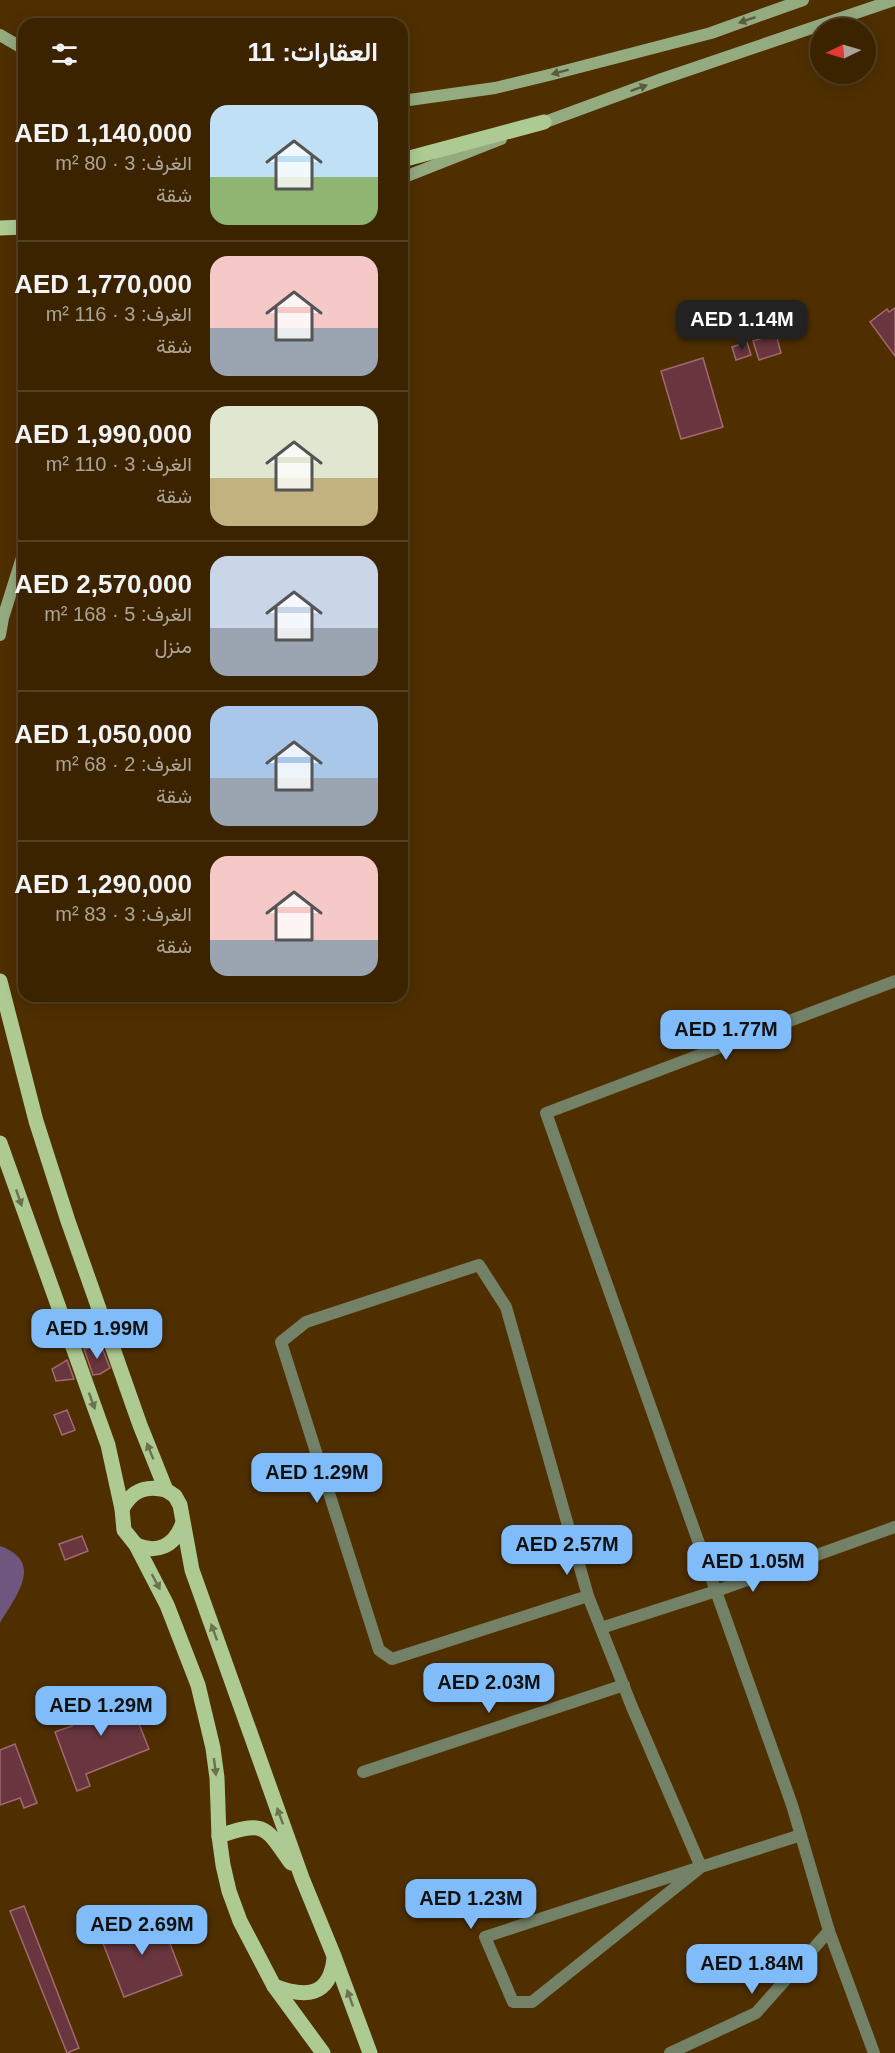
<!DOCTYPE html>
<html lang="ar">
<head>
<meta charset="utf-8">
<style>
	:root { --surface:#3b2300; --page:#462f0f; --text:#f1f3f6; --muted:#aca499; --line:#544022; --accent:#81bcfa }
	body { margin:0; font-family:Arial,Vazirmatn,sans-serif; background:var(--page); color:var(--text); direction:rtl; height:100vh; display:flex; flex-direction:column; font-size:22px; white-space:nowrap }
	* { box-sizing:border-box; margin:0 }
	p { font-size:20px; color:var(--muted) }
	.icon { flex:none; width:33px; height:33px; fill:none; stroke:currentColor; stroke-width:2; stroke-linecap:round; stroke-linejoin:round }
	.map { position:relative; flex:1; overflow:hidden; direction:ltr }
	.panel { position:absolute; left:18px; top:18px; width:390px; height:984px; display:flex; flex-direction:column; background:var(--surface); border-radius:18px; box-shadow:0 3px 15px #0003,0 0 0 2px var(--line); direction:rtl }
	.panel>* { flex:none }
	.needle { width:39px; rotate:265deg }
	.controls { position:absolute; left:810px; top:18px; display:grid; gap:12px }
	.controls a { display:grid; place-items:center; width:66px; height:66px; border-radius:50%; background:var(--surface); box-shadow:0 3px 15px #0003,0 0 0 2px var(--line); font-size:30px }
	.price { position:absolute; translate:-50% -51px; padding:0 14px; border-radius:12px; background:var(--accent); color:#111; font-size:20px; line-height:39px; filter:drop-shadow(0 2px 3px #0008) }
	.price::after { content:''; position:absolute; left:50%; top:36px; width:18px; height:14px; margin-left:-9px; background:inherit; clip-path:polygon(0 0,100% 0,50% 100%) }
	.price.active { background:#222; color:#fff }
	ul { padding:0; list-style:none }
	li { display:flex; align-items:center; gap:18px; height:150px; padding:0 30px }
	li+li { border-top:2px solid var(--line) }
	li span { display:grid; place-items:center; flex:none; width:168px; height:120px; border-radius:18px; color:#555 }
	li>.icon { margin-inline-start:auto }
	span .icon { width:72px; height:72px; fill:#fffc; stroke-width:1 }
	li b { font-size:26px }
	h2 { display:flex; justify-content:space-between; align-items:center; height:72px; padding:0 30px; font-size:26px }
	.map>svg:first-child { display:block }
	.green { fill:#6e567f }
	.building { fill:#69353e; stroke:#a36871; stroke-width:1.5 }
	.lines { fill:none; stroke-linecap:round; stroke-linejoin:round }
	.street { stroke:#738166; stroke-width:12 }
	.secondary { stroke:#94aa7f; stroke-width:12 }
	.primary { stroke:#adca93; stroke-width:15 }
	.oneway { fill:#5a5b3e }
	.oneway2 { fill:#6c724e }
</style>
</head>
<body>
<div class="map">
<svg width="895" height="2053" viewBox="0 0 895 2053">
	<rect width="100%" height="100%" fill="#4f2f00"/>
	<!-- green -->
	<path class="green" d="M0,1546C45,1562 16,1596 0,1623Z"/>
	<!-- building -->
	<g class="building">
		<polygon points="895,308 895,356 870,322 887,309 889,312"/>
		<polygon points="776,334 781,353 759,360 753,341"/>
		<polygon points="747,342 751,355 736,360 732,347"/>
		<polygon points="703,358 723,427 681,439 661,371"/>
		<polygon points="101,1345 110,1368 100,1374 93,1375 84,1349"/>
		<polygon points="67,1360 74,1379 56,1381 52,1369"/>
		<polygon points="67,1410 75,1430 62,1435 54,1415"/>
		<polygon points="82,1536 88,1551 65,1560 59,1544"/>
		<polygon points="126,1691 149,1749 86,1774 90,1786 77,1791 55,1732 72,1726 68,1713"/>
		<polygon points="15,1744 37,1803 24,1808 20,1798 0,1805 0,1750"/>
		<polygon points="24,1906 79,2048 67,2053 10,1911"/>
		<polygon points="159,1915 182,1975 124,1997 101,1938"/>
	</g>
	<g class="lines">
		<!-- street -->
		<g class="street">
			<path d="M588,1596L392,1659L379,1650L281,1342L306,1322L479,1265L506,1307L588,1596L632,1707L701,1867L532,2002H513L485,1937C590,1902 695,1869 801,1835"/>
			<polyline points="601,1628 716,1591 895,1527"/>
			<polyline points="363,1772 624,1685"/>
			<polyline points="670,2053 756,2013 829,1931"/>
			<polyline points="874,2053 829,1931 792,1805 546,1113 895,981"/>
		</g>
		<!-- secondary -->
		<g class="secondary">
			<polyline points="0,35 24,49"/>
			<polyline points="402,101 495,88 549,75 711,33 803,0"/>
			<polyline points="537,125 662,79 894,0"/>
			<polyline points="402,178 501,139"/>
			<polyline points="0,635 3,618 24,551"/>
		</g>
		<!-- primary -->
		<g class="primary">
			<polyline points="402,160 544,122"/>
			<polyline points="0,228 24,227"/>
			<polyline points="0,981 36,1121 68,1221 140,1425 166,1490 175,1496 180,1505 192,1570 302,1878 334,1956 370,2053"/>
			<polyline points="0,1143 108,1445 122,1509 124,1530 136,1545 167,1605 198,1685 213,1748 217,1778 219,1836 223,1865 229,1891 240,1921 274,1986 323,2053"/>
			<path d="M122,1509C132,1490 146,1485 166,1490"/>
			<path d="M136,1545C157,1554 174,1546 182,1525"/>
			<path d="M219,1836C265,1820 265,1826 291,1863"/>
			<path d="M274,1986C305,1998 330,1997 334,1958"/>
		</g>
	</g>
	<!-- one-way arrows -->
	<defs><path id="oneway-solid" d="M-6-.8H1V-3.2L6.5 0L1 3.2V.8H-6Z" transform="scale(1.5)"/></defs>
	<g class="oneway">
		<use href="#oneway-solid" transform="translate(747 20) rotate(161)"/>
		<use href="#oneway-solid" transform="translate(560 72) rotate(165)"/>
		<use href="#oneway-solid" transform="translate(639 88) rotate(-20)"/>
	</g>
	<g class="oneway2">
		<use href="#oneway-solid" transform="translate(19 1198) rotate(71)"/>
		<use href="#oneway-solid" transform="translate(92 1401) rotate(70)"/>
		<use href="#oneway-solid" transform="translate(150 1451) rotate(-112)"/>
		<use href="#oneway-solid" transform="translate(156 1582) rotate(62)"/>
		<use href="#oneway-solid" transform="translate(214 1632) rotate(-110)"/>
		<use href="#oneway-solid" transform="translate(215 1767) rotate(83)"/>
		<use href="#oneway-solid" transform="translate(280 1816) rotate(-110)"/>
		<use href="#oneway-solid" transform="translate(350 1998) rotate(-110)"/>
	</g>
</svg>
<div class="controls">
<a><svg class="needle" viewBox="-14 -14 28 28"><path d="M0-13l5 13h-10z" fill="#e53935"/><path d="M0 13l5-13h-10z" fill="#aca499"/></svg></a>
</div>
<b class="price active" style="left:742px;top:351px">AED 1.14M</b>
<b class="price" style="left:726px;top:1061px">AED 1.77M</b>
<b class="price" style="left:97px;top:1360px">AED 1.99M</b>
<b class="price" style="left:317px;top:1504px">AED 1.29M</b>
<b class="price" style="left:567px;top:1576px">AED 2.57M</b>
<b class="price" style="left:753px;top:1593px">AED 1.05M</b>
<b class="price" style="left:489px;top:1714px">AED 2.03M</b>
<b class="price" style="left:101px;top:1737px">AED 1.29M</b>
<b class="price" style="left:471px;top:1930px">AED 1.23M</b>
<b class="price" style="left:142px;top:1956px">AED 2.69M</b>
<b class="price" style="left:752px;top:1995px">AED 1.84M</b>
<section class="panel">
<h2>العقارات: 11<svg class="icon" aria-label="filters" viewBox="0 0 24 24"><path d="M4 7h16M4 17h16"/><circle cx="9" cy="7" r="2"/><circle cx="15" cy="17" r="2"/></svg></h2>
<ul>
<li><span style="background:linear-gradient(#bfe0f5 60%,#8fb573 0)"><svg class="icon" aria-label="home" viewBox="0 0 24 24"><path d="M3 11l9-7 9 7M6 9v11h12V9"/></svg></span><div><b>AED 1,140,000</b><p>الغرف: 3 · 80 m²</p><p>شقة</p></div></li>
<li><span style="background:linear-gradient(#f6c9c9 60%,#9aa5b1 0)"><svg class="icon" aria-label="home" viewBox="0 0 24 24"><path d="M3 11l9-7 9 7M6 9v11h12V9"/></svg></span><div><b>AED 1,770,000</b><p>الغرف: 3 · 116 m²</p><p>شقة</p></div></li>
<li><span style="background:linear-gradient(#dfe7d0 60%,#c2b280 0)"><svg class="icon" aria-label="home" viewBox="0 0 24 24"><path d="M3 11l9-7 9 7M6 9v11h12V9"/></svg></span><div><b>AED 1,990,000</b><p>الغرف: 3 · 110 m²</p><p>شقة</p></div></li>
<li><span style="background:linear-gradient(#c9d6e8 60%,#9aa5b1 0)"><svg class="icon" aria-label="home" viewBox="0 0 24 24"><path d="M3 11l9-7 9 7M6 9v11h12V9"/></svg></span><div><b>AED 2,570,000</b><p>الغرف: 5 · 168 m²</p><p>منزل</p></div></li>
<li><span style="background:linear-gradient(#a9c7e8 60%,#9aa5b1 0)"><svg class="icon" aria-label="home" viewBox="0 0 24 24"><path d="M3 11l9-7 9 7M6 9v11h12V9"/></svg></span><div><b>AED 1,050,000</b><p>الغرف: 2 · 68 m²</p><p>شقة</p></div></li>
<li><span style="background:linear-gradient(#f6c9c9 70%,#9aa5b1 0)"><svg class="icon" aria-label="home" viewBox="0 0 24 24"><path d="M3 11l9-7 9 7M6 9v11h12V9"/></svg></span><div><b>AED 1,290,000</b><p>الغرف: 3 · 83 m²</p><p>شقة</p></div></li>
</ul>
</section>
</div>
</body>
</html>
